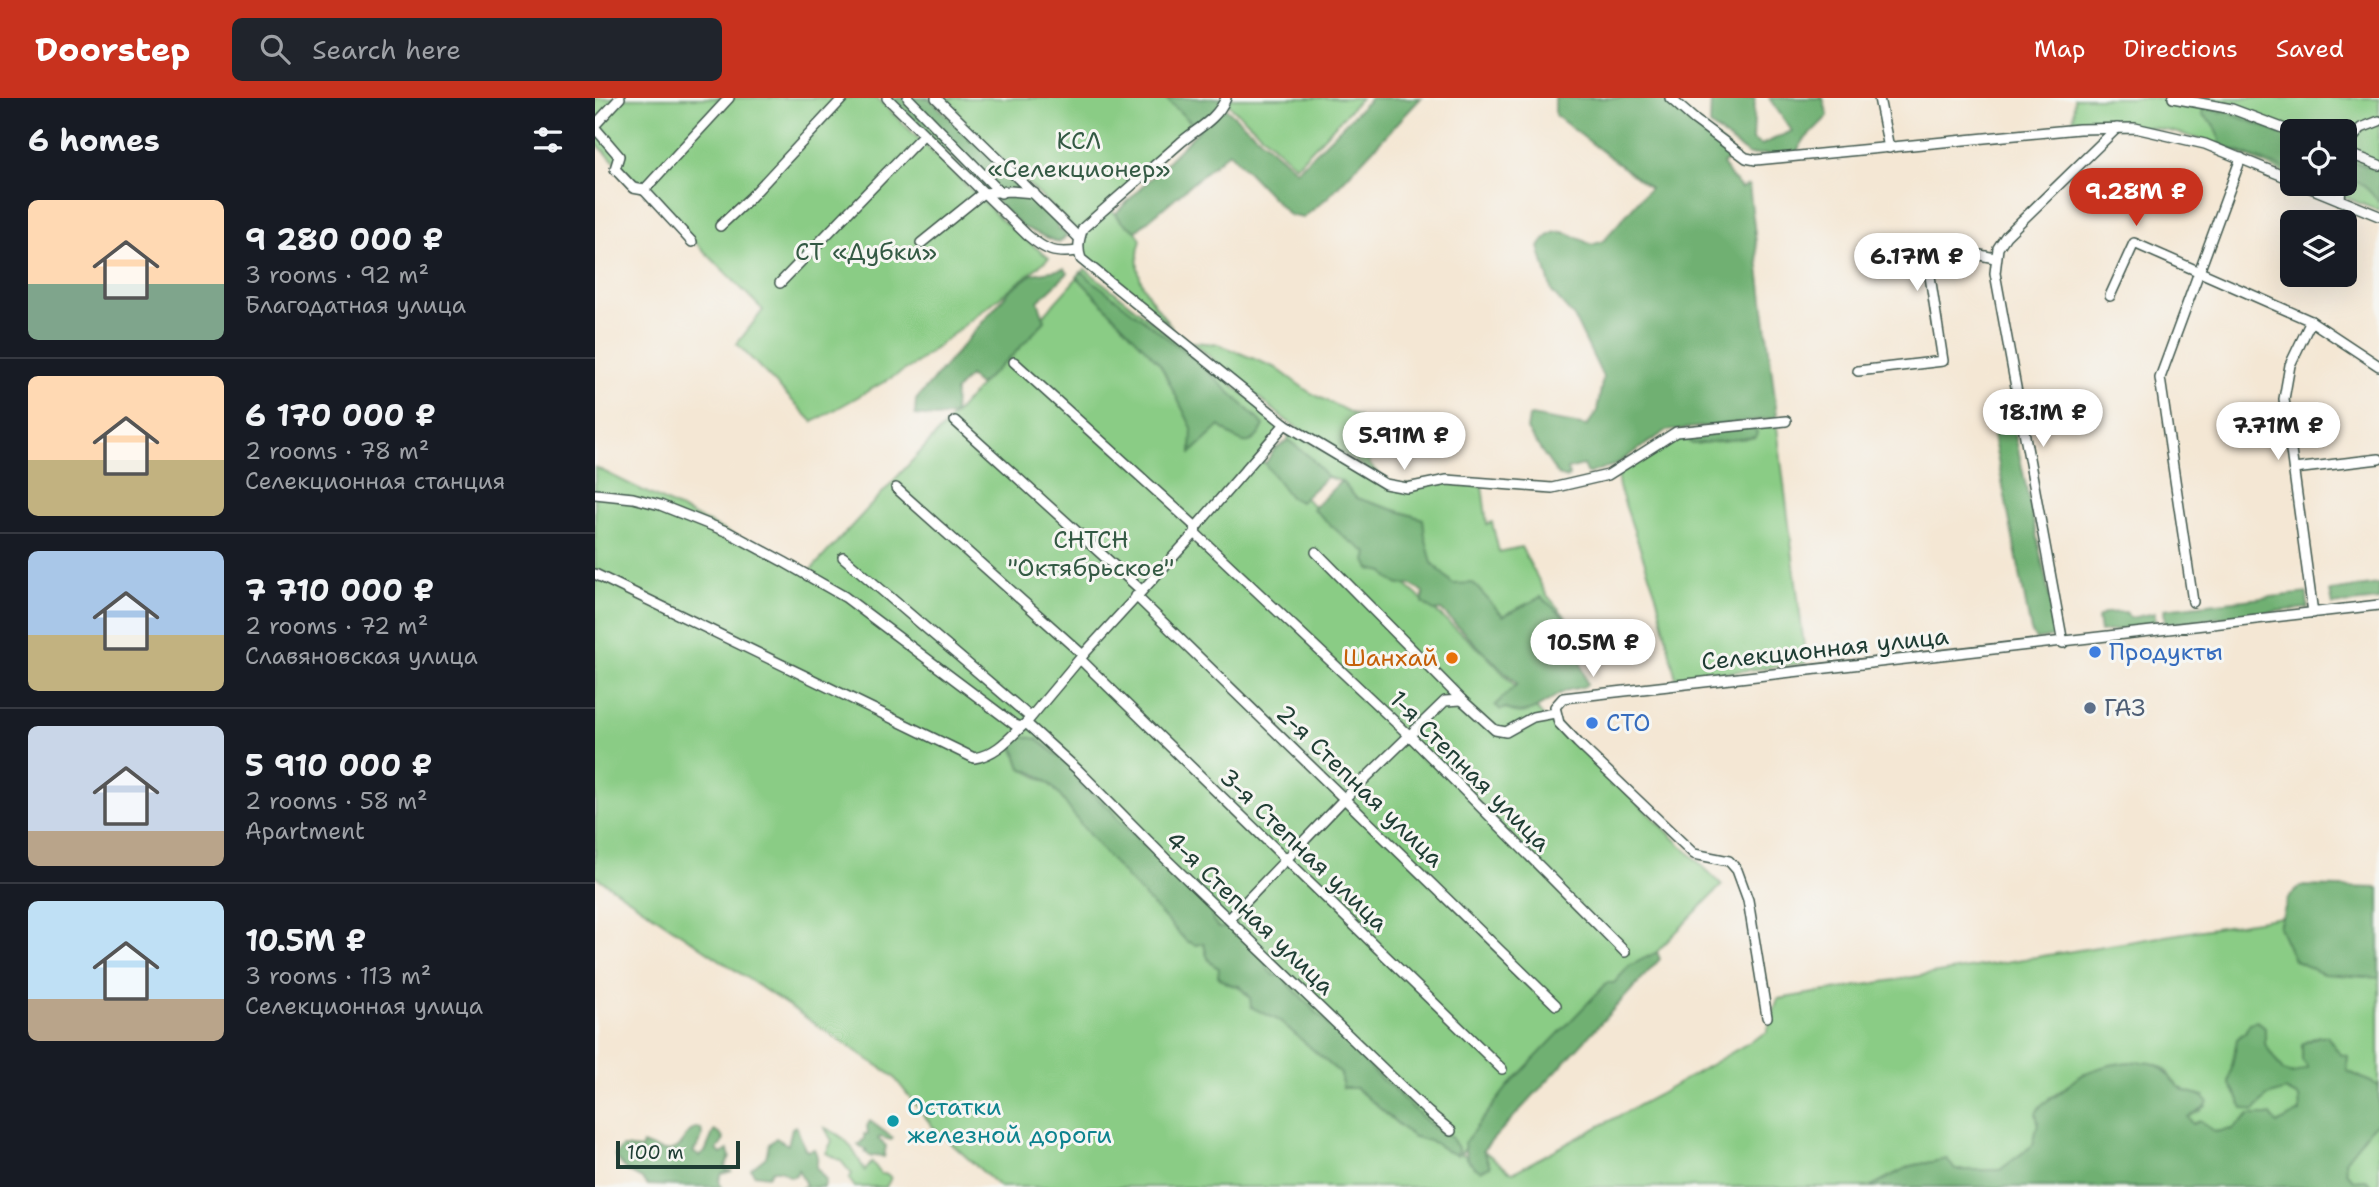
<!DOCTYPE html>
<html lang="en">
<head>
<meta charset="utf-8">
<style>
	:root { --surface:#171b24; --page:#20242c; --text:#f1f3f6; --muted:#9ea1a6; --line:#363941; --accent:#c8321e }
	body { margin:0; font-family:"Shantell Sans",sans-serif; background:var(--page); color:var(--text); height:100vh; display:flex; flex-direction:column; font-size:26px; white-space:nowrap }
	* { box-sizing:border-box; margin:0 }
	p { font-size:23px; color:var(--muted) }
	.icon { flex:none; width:38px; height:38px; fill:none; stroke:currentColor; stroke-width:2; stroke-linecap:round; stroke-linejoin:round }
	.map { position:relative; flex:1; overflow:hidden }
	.drawer { display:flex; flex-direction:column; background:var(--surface); width:595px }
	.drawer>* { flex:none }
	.fabs { position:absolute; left:1685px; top:21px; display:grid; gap:14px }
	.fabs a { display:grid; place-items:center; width:77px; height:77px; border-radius:10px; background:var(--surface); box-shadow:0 7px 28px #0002; font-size:35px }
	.scale { position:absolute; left:21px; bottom:18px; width:124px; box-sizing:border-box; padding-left:7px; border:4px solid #1f3d34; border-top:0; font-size:19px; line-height:24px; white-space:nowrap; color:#1f3d34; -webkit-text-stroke:5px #f6f6f2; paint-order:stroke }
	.price { position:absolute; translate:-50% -60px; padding:0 16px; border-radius:24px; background:#fff; color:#222; font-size:23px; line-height:46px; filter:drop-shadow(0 2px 4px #0008) }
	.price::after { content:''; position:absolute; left:50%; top:42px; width:21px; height:16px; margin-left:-10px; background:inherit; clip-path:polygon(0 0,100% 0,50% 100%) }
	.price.selected { background:var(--accent); color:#fff }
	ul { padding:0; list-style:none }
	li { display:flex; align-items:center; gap:21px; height:175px; padding:0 28px }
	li+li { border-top:2px solid var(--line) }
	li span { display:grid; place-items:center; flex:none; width:196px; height:140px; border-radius:10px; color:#555 }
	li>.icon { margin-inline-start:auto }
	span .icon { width:84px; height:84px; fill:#fffc; stroke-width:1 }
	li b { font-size:30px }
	h2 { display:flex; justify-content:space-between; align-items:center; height:84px; padding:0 28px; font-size:30px }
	header { display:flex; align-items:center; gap:42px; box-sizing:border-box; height:98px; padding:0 35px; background:var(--accent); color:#fff }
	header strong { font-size:33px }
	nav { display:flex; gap:38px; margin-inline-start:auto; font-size:24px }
	.search { width:490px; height:63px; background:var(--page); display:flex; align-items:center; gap:18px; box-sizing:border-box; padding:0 24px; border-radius:10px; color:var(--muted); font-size:26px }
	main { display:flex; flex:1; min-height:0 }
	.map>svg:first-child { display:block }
	.green { fill:#8acc85; stroke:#54845c; stroke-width:2 }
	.forest { fill:#6fb072; stroke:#477653; stroke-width:2 }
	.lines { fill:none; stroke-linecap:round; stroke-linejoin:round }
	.minor-casing { stroke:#3f564c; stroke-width:12 }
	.minor { stroke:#fff; stroke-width:9 }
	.shop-dot { fill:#3f7fe0; stroke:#f6f6f2; stroke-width:2.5 }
	.food-dot { fill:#e8710a; stroke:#f6f6f2; stroke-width:2.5 }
	.service-dot { fill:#5c6f8a; stroke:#f6f6f2; stroke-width:2.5 }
	.culture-dot { fill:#0f9aa8; stroke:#f6f6f2; stroke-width:2.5 }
	.labels { text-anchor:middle; stroke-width:6; stroke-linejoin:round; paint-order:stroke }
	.park-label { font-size:24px; fill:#345a44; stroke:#f6f6f2 }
	.street-label { font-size:24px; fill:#1f3d34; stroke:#f6f6f2 }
	.shop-label { font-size:24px; fill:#366cbe; stroke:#f6f6f2; text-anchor:start }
	.food-label { font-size:24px; fill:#c56008; stroke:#f6f6f2; text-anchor:end }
	.service-label { font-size:24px; fill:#4e5e75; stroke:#f6f6f2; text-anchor:start }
	.culture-label { font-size:24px; fill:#0d838f; stroke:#f6f6f2; text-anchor:start }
</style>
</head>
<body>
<header>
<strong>Doorstep</strong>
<div class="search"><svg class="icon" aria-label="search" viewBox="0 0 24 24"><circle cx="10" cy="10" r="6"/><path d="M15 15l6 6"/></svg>Search here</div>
<nav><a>Map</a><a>Directions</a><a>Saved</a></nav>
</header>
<main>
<section class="drawer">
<h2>6 homes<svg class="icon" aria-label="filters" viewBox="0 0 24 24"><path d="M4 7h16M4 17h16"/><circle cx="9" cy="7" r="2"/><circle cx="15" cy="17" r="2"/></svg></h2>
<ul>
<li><span style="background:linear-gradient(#ffd9b3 60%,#7fa58c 0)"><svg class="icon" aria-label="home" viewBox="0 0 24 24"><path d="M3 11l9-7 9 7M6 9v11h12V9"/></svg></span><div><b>9 280 000 ₽</b><p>3 rooms · 92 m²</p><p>Благодатная улица</p></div></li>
<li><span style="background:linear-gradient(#ffd9b3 60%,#c2b280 0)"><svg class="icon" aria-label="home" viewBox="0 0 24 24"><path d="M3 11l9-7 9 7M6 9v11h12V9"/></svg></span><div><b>6 170 000 ₽</b><p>2 rooms · 78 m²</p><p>Селекционная станция</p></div></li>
<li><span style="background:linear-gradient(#a9c7e8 60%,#c2b280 0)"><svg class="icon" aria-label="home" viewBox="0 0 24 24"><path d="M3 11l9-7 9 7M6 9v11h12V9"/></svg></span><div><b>7 710 000 ₽</b><p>2 rooms · 72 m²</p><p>Славяновская улица</p></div></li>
<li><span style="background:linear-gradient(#c9d6e8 75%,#b9a48a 0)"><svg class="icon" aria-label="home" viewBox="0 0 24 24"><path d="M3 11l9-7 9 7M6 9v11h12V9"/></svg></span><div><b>5 910 000 ₽</b><p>2 rooms · 58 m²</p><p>Apartment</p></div></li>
<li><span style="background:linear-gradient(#bfe0f5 70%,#b9a48a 0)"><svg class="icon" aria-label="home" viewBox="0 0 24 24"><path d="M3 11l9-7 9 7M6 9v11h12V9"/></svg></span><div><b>10.5M ₽</b><p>3 rooms · 113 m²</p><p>Селекционная улица</p></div></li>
</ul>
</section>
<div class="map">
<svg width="1784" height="1089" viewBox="0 0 1784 1089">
	<rect width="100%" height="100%" fill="#f6f6f2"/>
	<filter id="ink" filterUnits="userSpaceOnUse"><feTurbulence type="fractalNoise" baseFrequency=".0143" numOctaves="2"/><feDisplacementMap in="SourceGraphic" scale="14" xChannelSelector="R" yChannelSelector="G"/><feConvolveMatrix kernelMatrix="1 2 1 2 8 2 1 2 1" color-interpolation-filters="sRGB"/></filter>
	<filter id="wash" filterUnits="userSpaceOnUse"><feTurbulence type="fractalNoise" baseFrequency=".00686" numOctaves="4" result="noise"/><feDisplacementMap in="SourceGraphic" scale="28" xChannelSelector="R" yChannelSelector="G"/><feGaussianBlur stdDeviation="1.57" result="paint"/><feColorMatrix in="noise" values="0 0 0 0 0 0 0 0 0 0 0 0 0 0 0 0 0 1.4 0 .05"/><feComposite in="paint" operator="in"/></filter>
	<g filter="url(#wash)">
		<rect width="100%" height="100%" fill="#f4e7d4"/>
		<!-- green -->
		<g class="green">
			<polygon points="0,0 282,0 409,124 454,160 319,267 218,324 142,246 168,212 0,44"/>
			<polygon points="341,0 766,0 701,68 632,5 599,28 483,133"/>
			<path d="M1479,0H1784V113L1717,86H1750V33H1698L1697,78C1658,62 1617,43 1575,33C1544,25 1510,28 1478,29Z"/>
			<path d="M515,110L526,123L541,133L546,142C534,178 555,202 577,229L515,182L489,159L487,152L491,132Z"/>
			<path d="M490,171L691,329L666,362L890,556L950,620L962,626L1127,787L866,1055L640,850L425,637L417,646L426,670L453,685L469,700L487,728L609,845C611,857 613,865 625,870L668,913L685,923L746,976V983L761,990L817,1038L838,1044L852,1053L870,1057L875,1065L895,1068L888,1052L914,1073L919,1074L1063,997L1172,934L1183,901L1687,819L1684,829L1784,880V988L1752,973L1737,943L1724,938L1712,943L1713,970L1698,976L1688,973L1670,946V930L1655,925L1650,934L1642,941L1672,998L1690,992L1704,999L1706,1014L1682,1026L1654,1017L1638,1031L1619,1034L1606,1023L1598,1026L1593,1019L1607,1012L1609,998C1598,995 1586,994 1579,985C1575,981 1574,975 1570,971C1550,956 1500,968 1481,981C1471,988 1465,995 1454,1000L1443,1025L1438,1047L1405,1072H1360L1352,1061L1315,1068L1275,1089H405L339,1030L298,978L0,778V369L214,474L341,337Z"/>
			<polygon points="597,244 623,246 681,270 714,294 764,319 775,367 788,380 692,323"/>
			<polygon points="1155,329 1182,329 1211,565 1081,581 1062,500 1024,389 1022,375 1087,338 1096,335 1094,344 1098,346 1160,339"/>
			<path d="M695,332L789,388L852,384L887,388L892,426L897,424L904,454L926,449L951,496L975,524L946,499L908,518C887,499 852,491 837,465C830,453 829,435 828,421L761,400L746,383L732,379L716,360L693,342Z"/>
			<polygon points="1784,1024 1784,1089 1779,1089 1771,1082 1759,1083 1751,1074 1750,1062 1775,1031"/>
			<path d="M230,1030C256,1041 257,1051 270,1073L277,1064L286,1076H292L296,1080L291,1089H260L254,1081L257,1076L246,1063L231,1055L237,1043Z"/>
		</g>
		<!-- forest -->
		<g class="forest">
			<polygon points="294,0 334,0 460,121 464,131 472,137 464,145 428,129"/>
			<polygon points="570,0 625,0 627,7 702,73 776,0 826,0 733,99 708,120 694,117 634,54 541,133 526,123 521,115 604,32"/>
			<path d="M960,0H1072L1133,49L1138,57L1128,66L1136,79L1146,90L1154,87L1182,317L1180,320L1071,333L1020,367L992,376L988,367L973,371L974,378L971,380L963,377L932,332L934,319L936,318L992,328L1002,313L1008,279L979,219L957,194L944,149C961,123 974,136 997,147L1008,143L1055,90L960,17Z"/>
			<polygon points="1116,0 1160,0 1158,42 1166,47 1197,33 1174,0 1228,0 1233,18 1209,42 1201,55 1154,57 1115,27"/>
			<path d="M1608,10L1636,16L1697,40V69L1693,72L1625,47C1625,34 1618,23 1607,17Z"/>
			<polygon points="1756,63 1784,72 1784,104 1769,87 1756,82"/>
			<polygon points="469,171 473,175 443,203 450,223 418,257 384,287 374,278 360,293 359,317 340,319 320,317 321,302 415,192 437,176"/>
			<path d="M486,174L602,263L669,327C656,356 643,343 625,328L596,355L597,330L565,266L482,179Z"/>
			<polygon points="1155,329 1162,333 1161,339 1098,346 1094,344 1096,335"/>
			<polygon points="1419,332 1463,538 1441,542 1436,533 1398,337"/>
			<polygon points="693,342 716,360 732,379 705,404 695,399 670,366 679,352"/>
			<path d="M746,383L761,400L828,421L830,438L837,465L858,486L878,485L908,518L946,499L975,524L992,587C983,592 974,590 966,595C950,604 929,624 911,610L906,612L900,607L922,586L846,512L839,513L828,505V494L814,486L804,487L794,481L789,474L775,471L771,463L773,455L749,439L718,411Z"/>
			<polygon points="1784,486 1784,502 1738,507 1735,493"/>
			<polygon points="1712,495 1713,510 1570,526 1569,511"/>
			<polygon points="1531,514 1535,520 1560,515 1560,528 1505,534 1503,520 1510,515"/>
			<path d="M428,638L442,641L475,668L485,685L516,712L526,725L615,810L618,823L624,830H634L668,858L674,873L679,877L686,878L787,982L798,989L801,994L840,1031L856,1039L863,1050L862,1057L852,1053L838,1044L817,1038L761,990H748L746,976L685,923L656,909L655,899L645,888C635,888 629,885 623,878L624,870C613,866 611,857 609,845L601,847L591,843C557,805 519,769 488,729C468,705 460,680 426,670L418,646Z"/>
			<polygon points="1705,788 1784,790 1784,880 1728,876 1699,862 1684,829 1693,800"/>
			<path d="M1062,854L1065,861L888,1052L895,1068L886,1073C874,1068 870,1057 869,1045L914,987L1012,885H1019L1034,868Z"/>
			<path d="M1662,923L1670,930V946L1688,973L1698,976L1713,970L1707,962V946L1724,938H1732L1745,956L1753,958L1752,973L1784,988V1024L1775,1031L1750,1063L1751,1074L1759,1083L1771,1082L1779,1089H1275L1315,1068L1352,1061L1360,1072H1405L1438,1047L1443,1025L1441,1015C1447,1003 1455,1002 1465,995C1471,990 1476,984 1482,980C1502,968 1532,961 1556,965C1573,969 1574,984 1589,992C1597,996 1606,995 1613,1003L1611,1008L1593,1019L1598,1026L1606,1023L1620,1034L1638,1031L1654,1017H1676L1682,1026L1705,1014L1704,999L1690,992L1672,998L1659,1013L1648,1010L1634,984L1642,941L1650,934L1655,925Z"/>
			<polygon points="275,1023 298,1040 296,1042 285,1039 283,1041 291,1048 289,1059 282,1057 276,1059 270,1054 272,1052 263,1047 269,1041 269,1036 273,1036 272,1028"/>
			<path d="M201,1028L210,1051L214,1053L219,1051C223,1058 223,1062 221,1069L231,1082L229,1089H208L211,1087L203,1071L201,1077L196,1079L185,1072H178L173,1078L159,1076L156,1071L171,1059L174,1046L181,1040L193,1047L197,1030Z"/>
			<path d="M100,1030L106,1031C109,1042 104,1046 98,1054L104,1058L110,1054L119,1033L125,1035L129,1042L122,1052L126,1056L133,1052L135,1059L130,1068L131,1072L137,1073L127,1076L124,1082L126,1089L52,1087L47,1081L32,1073L20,1058L27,1049L46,1051L48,1046C63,1052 73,1058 87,1046L91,1037Z"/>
		</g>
	</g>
	<g filter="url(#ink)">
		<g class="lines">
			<!-- minor casing -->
			<g class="minor-casing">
				<g id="minor">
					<path d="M292,0L432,137C451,153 459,156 483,153"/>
					<polyline points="313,0 406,95"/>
					<polyline points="341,0 484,140"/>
					<path d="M631,0C622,22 601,31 584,46C552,74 520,102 488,130C484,141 482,150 486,161L690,326L790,386L812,390L852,382L957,390L1013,377L1081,334L1191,323"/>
					<polyline points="1075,0 1100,22 1151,60 1161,62 1484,31 1540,30 1610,46 1698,82"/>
					<polyline points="1284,0 1294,50"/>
					<polyline points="1578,0 1637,11 1698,34"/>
					<polyline points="0,27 25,0"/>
					<polyline points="0,30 24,58 20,71 38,90 49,92"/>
					<polyline points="1750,50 1766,30 1784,23"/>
					<polyline points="1750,54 1784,67"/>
					<polyline points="1706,86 1784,118"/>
					<polyline points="1745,102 1746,86"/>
					<polyline points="125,128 155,100 248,0"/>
					<polyline points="97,144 49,92 134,0"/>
					<polyline points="326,145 388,95 415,93 439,95"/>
					<polyline points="185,185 328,37"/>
					<polyline points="1515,198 1539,145 1716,223 1784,268"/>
					<polyline points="1716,223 1695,267 1689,301 1718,515"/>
					<polyline points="419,264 601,429"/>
					<polyline points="1263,273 1348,263 1333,165 1380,156 1400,160"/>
					<polyline points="360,323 546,492"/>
					<polyline points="690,326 601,429 600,435 488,557 431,625 483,672 570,760 833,1014 856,1033"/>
					<polyline points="1699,371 1784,361"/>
					<polyline points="301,390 488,557"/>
					<polyline points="0,396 38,400 65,407 133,434 189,464 250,499 420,627 426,629 431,625"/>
					<polyline points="600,435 815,638 1030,854"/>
					<polyline points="721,454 867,602 900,632 911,634 938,619 960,615"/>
					<polyline points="248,459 435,619"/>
					<path d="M0,476L379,660C399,657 412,643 426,629"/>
					<polyline points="541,498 961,907"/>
					<polyline points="1598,504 1565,280 1646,60"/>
					<polyline points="1468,545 1400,175 1403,150 1411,138 1522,30"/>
					<polyline points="485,561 907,971"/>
					<polyline points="634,821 750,700 850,603 867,602"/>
					<polyline points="1172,919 1153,802 1142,772 1134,763 1099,756 983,645 964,625 960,609 968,600 1784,507"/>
				</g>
			</g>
			<!-- minor -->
			<use href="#minor" class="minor"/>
		</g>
	</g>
	<!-- markers -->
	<g class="shop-dot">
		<circle cx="1500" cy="554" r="7"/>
		<circle cx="997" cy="625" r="7"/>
	</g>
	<circle class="food-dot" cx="857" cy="560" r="7"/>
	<circle class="service-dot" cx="1495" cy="610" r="7"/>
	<circle class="culture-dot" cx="298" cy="1023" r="7"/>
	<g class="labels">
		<!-- park labels -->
		<g class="park-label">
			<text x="484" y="51">КСЛ<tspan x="484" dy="28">«Селекционер»</tspan></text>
			<text x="271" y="162">СТ «Дубки»</text>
			<text x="496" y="450">СНТСН<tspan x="496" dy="28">"Октябрьское"</tspan></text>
		</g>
		<!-- street labels -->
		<g class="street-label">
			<text transform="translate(1230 551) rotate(-6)" y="8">Селекционная улица</text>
			<text transform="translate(875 673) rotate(45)" y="8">1-я Степная улица</text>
			<text transform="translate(765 688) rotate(44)" y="8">2-я Степная улица</text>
			<text transform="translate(709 752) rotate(44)" y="8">3-я Степная улица</text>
			<text transform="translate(655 815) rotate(44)" y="8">4-я Степная улица</text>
		</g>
		<!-- shop labels -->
		<g class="shop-label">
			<text x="1514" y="562">Продукты</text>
			<text x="1011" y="633">СТО</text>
		</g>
		<!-- food labels -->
		<g class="food-label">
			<text x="843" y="568">Шанхай</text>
		</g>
		<!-- service labels -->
		<g class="service-label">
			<text x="1509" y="618">ГАЗ</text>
		</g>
		<!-- culture labels -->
		<g class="culture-label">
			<text x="312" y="1017">Остатки<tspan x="312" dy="28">железной дороги</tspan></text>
		</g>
	</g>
</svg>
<div class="fabs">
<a><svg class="icon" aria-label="locate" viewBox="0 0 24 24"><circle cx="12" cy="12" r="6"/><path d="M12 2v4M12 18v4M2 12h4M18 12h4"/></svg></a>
<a><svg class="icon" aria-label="layers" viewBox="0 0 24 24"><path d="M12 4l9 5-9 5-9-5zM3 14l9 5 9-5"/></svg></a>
</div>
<div class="scale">100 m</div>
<b class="price selected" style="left:1541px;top:130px">9.28M ₽</b>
<b class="price" style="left:1322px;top:195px">6.17M ₽</b>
<b class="price" style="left:1448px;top:351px">18.1M ₽</b>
<b class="price" style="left:1683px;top:364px">7.71M ₽</b>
<b class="price" style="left:809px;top:374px">5.91M ₽</b>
<b class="price" style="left:998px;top:581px">10.5M ₽</b>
</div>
</main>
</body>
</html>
